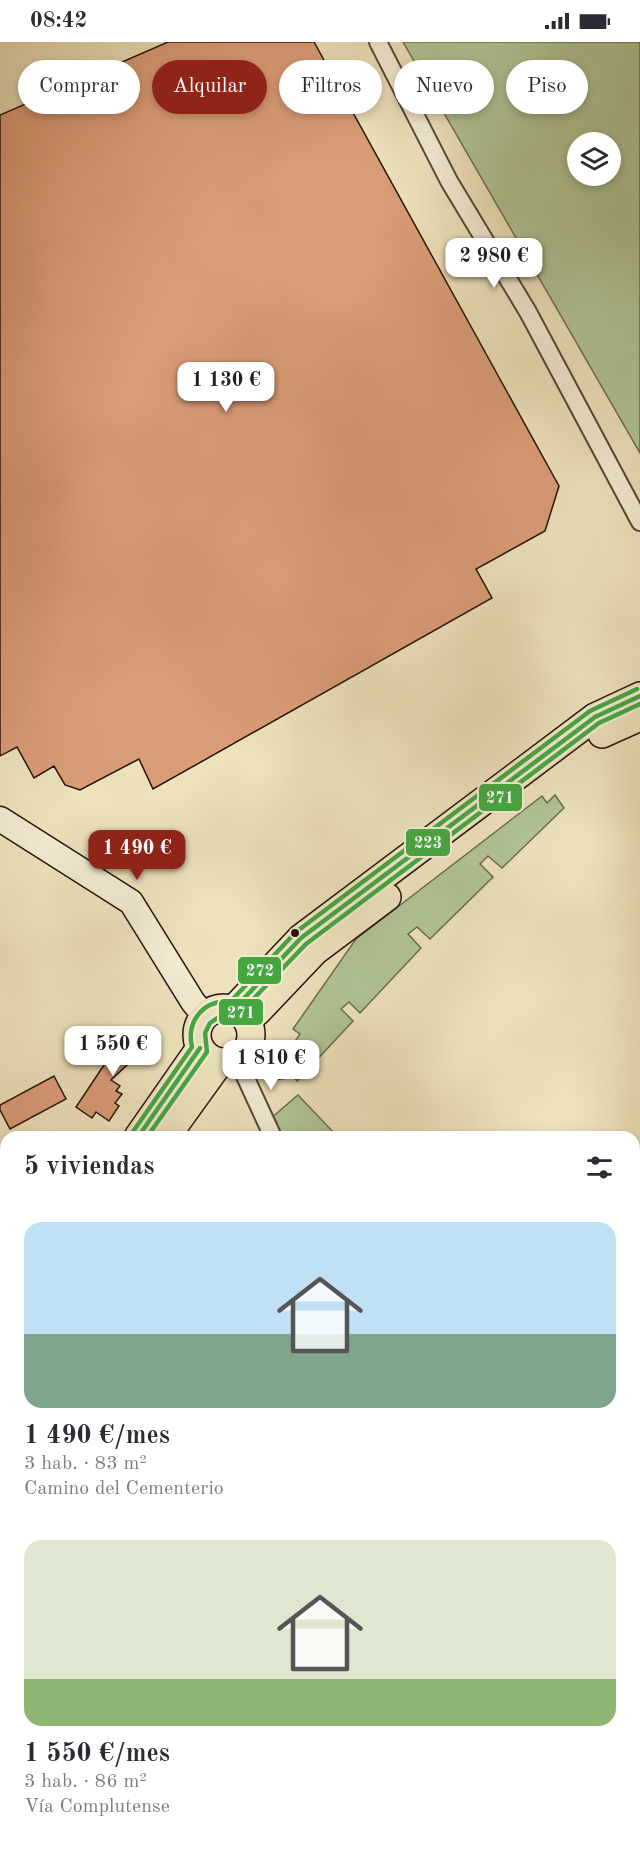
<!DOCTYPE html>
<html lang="es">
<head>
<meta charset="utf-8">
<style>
	:root { --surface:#fff; --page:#f7f7f7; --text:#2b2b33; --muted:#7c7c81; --accent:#8f2418 }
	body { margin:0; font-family:"Old Standard TT",serif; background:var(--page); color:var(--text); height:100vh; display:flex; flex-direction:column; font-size:22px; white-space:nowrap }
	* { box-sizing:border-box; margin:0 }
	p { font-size:20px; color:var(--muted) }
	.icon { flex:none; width:33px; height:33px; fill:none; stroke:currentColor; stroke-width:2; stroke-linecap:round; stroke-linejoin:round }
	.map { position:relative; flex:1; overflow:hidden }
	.panel { position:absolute; left:0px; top:1089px; width:640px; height:720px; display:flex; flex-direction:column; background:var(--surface); border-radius:18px 18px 0 0; box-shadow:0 3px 9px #0003 }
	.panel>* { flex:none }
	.guide { position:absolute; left:18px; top:18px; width:604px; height:54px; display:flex; gap:12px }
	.tools { position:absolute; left:567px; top:90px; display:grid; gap:12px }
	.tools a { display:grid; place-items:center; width:54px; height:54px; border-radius:50%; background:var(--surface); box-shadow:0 3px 9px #0003; font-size:30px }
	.price { position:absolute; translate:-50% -51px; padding:0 14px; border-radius:12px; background:#fff; color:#222; font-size:20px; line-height:39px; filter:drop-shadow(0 2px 3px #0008) }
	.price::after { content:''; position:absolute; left:50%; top:36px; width:18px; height:14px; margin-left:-9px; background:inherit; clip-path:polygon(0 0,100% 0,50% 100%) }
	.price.on { background:var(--accent); color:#fff }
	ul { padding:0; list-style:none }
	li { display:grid; align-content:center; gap:12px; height:318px; padding:0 24px }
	li span { display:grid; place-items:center; height:186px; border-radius:18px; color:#555 }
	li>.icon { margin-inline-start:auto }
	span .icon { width:108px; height:108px; fill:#fffc; stroke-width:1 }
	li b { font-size:26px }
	h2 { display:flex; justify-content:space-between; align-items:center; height:72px; padding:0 24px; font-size:26px }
	.tag { padding:0 21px; border-radius:27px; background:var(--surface); box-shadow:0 3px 9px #0003; font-size:21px; line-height:54px }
	.tag.on { background:var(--accent); color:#fff }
	.status { display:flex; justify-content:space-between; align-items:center; height:42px; padding:0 30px; background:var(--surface); direction:ltr }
	.status svg { height:16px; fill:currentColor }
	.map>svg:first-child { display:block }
	.green { fill:#b1c496; stroke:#6a6c50; stroke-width:1.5; fill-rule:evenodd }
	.building { fill:#da9b77; stroke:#24130a; stroke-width:1.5 }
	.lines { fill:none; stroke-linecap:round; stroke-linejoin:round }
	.lane-casing { stroke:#564736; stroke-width:11 }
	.street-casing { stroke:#564736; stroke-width:20 }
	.secondary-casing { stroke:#24130a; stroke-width:27 }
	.primary-casing { stroke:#24130a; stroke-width:30 }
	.lane { stroke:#f3ecd3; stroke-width:8 }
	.street { stroke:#f3ecd3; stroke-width:16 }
	.secondary { stroke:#f3ecd3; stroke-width:24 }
	.primary { stroke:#ede2bc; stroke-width:27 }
	.bus-1-casing { stroke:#f3ecd3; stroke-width:9 }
	.bus-2-casing { stroke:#f3ecd3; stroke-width:9 }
	.bus-3-casing { stroke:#f3ecd3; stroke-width:9 }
	.bus-1 { stroke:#46a741; stroke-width:4.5 }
	.bus-2 { stroke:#46a741; stroke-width:4.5 }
	.bus-3 { stroke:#46a741; stroke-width:4.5 }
	.bus-dot { fill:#24130a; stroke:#f3ecd3; stroke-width:2 }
	.line-badge { stroke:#f3ecd3; stroke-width:2 }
	.badge-label { font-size:16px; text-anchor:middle; font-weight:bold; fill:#fff }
</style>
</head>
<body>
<div class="status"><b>08:42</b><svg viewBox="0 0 49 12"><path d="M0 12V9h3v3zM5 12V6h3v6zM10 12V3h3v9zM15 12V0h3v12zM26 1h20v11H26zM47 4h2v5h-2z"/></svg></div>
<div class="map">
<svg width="640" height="1809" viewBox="0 0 640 1809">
	<rect width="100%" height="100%" fill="#ede2bc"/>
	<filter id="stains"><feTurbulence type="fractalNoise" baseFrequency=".00333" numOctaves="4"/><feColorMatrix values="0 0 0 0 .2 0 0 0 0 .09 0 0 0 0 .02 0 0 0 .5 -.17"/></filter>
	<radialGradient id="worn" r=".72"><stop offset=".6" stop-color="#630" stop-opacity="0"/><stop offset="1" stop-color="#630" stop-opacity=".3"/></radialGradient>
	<!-- green -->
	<g class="green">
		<path d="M403,0H640V411ZM578,100H610V134H578Z"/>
		<polygon points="555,753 564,766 502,826 488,814 480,822 493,835 430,897 417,885 408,892 421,906 360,971 349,960 341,967 353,979 297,1039 292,1032 288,1036 268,1039 267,1035 285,1009 292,1028 289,1008 300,992 293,987 356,897 542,754 547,761"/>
		<polygon points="298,1053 335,1092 333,1095 277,1095 269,1078"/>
		<polygon points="302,1803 391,1803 394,1809 304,1809"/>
	</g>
	<!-- building -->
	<g class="building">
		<polygon points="168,0 314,0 559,444 545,489 476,527 492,556 153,747 139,717 80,748 65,743 54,724 34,736 17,705 0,714 0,73"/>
		<polygon points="132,989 156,1009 148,1020 139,1012 111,1038 120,1044 116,1049 122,1052 115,1061 119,1064 109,1079 96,1070 92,1076 76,1065 110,1014 109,1013 118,1002 117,997"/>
		<polygon points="54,1034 66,1057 10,1087 0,1068 0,1063"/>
	</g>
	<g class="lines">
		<!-- lane casing -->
		<g class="lane-casing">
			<polyline id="lane" points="0,1427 6,1439"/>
		</g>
		<!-- street casing -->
		<g class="street-casing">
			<g id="street">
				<polyline points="378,0 449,139 528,270 640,480"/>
				<polyline points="237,1017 273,1095"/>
				<polyline points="634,1356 640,1353"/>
				<polyline points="634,1419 640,1418"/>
				<polyline points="0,1455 6,1453"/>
				<polyline points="0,1476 6,1473"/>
				<polyline points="0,1518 6,1516"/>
				<polyline points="634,1520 640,1516"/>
				<polyline points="0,1546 6,1543"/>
				<polyline points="6,1651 2,1652 6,1662"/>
				<polyline points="0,1729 6,1727"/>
				<polyline points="634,1754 640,1762"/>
				<polyline points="252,1803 255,1809"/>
				<polyline points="278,1803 280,1809"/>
				<polyline points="417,1803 419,1809"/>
				<polyline points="545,1803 548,1809"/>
				<polyline points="50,1809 66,1803"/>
			</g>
		</g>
		<!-- secondary casing -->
		<g class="secondary-casing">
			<polyline id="secondary" points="0,777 131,860 193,960 205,974"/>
		</g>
		<!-- primary casing -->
		<g class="primary-casing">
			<g id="primary">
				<polyline points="602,692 640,675"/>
				<circle cx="224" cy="993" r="27"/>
				<polyline points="233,968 301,896 595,675 640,654"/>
				<polyline points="257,970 315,909 387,855"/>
				<polyline points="138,1095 200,1006"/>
				<polyline points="166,1095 220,1020"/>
				<polyline points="0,1290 6,1282"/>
				<polyline points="0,1325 6,1317"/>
			</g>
		</g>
		<!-- lane -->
		<use href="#lane" class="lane"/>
		<!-- street -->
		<use href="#street" class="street"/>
		<!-- secondary -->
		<use href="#secondary" class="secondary"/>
		<!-- primary -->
		<use href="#primary" class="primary"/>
		<!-- bus-1 casing -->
		<g class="bus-1-casing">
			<g id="bus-1">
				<polyline points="233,968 301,896 595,675 640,654"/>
				<polyline points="138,1095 200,1006"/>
			</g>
		</g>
		<!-- bus-2 casing -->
		<g class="bus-2-casing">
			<polyline id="bus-2" points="147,1095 207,1010 205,991 210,981 219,975 237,974 306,902 599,681 640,662"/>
		</g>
		<!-- bus-3 casing -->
		<g class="bus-3-casing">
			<path id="bus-3" d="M132,1091L192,1005C186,979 204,957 230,960L296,890L590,669L637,647"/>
		</g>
		<!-- bus-1 -->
		<use href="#bus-1" class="bus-1"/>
		<!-- bus-2 -->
		<use href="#bus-2" class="bus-2"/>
		<!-- bus-3 -->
		<use href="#bus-3" class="bus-3"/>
	</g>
	<!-- markers -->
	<circle class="bus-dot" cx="295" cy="891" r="5"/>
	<g class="line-badge">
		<rect x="478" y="741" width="45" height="29" rx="6" fill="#46a741"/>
		<rect x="405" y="786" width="46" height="29" rx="6" fill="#46a741"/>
		<rect x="237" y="914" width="45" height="29" rx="6" fill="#46a741"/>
		<rect x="218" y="956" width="46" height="28" rx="6" fill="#46a741"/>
	</g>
	<g class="badge-label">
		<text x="500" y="761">271</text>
		<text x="428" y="806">223</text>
		<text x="260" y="934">272</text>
		<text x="241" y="976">271</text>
	</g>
	<rect width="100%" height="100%" filter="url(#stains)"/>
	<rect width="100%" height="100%" fill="url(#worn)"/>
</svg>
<div class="tools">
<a><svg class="icon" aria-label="layers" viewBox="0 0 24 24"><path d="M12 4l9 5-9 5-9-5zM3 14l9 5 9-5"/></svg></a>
</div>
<b class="price" style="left:494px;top:247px">2 980 €</b>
<b class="price" style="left:226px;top:371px">1 130 €</b>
<b class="price on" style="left:137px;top:839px">1 490 €</b>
<b class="price" style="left:113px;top:1035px">1 550 €</b>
<b class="price" style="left:271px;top:1049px">1 810 €</b>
<div class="guide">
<a class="tag">Comprar</a>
<a class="tag on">Alquilar</a>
<a class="tag">Filtros</a>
<a class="tag">Nuevo</a>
<a class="tag">Piso</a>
</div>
<section class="panel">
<h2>5 viviendas<svg class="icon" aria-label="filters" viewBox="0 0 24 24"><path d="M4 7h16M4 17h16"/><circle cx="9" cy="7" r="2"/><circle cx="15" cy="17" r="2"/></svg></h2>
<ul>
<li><span style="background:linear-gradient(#bfe0f5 60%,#7fa58c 0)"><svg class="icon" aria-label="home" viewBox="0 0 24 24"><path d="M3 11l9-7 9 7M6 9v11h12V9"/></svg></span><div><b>1 490 €/mes</b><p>3 hab. · 83 m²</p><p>Camino del Cementerio</p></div></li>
<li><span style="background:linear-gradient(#dfe7d0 75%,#8fb573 0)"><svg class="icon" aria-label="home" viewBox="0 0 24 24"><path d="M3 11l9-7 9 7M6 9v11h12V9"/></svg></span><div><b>1 550 €/mes</b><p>3 hab. · 86 m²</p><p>Vía Complutense</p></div></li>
</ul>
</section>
</div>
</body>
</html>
